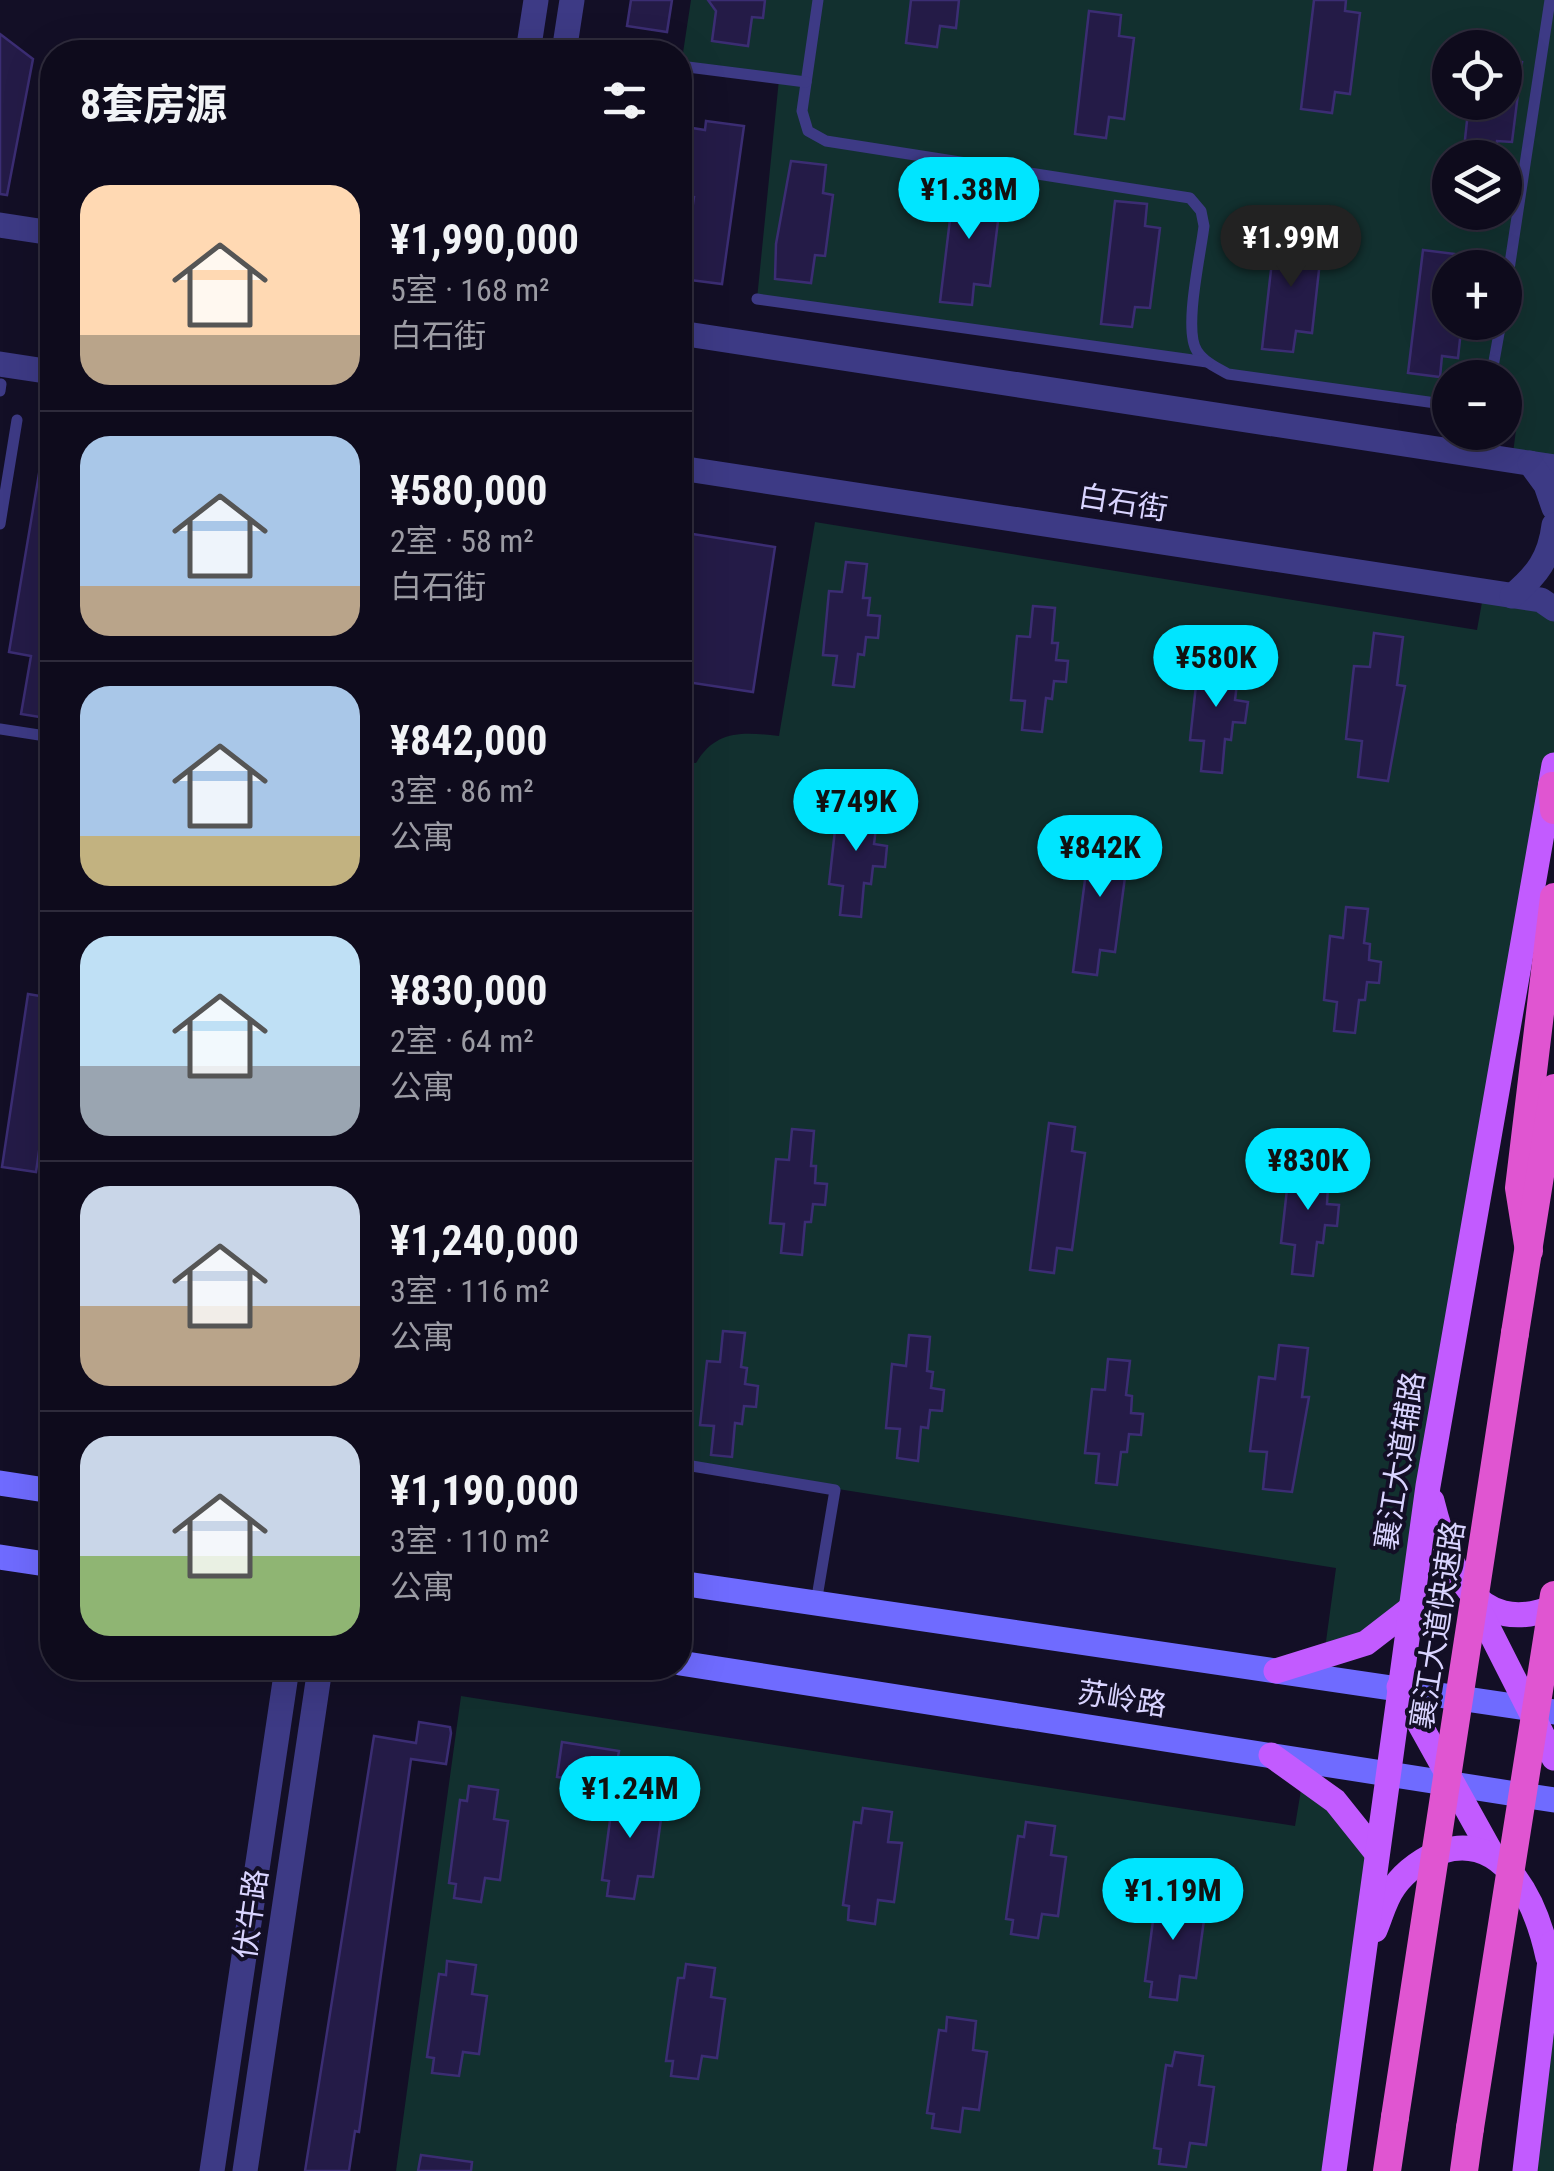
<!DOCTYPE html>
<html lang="zh">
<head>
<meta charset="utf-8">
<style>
	:root { --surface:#0e0b1c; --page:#1c1929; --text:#f1f3f6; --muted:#9b9ba3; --line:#2e2b3b; --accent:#00e5ff }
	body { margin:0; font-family:"Roboto Condensed","Noto Sans SC",sans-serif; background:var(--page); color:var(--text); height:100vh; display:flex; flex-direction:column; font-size:38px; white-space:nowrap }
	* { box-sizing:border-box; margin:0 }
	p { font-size:32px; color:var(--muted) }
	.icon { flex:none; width:55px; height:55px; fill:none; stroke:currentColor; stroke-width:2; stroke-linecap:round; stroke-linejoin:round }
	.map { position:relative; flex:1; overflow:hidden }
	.drawer { position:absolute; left:40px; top:40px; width:652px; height:1640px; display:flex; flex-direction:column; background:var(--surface); border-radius:40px; box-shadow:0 10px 40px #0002,0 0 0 2px var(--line) }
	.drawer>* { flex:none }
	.fabs { position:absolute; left:1432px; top:30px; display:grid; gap:20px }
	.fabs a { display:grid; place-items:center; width:90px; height:90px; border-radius:50%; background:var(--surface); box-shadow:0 10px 40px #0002,0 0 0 2px var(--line); font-size:50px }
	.price { position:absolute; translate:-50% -85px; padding:0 22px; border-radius:35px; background:var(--accent); color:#111; font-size:32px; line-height:65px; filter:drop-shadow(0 2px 5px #0008) }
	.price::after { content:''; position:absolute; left:50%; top:60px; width:30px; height:22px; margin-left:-15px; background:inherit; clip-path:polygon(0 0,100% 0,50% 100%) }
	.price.on { background:#222; color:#fff }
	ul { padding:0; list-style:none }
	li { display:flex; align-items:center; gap:30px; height:250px; padding:0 40px }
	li+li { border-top:2px solid var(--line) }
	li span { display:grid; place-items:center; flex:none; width:280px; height:200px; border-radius:30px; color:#555 }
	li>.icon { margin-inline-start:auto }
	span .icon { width:120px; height:120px; fill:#fffc; stroke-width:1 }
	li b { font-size:42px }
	h2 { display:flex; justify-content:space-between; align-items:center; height:120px; padding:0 40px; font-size:42px }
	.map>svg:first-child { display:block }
	.green { fill:#12302f; fill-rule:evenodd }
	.building { fill:#241b47; stroke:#3b2d73; stroke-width:2.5 }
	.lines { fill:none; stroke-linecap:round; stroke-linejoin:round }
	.service { stroke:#3d3a85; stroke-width:11 }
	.tertiary { stroke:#3d3a85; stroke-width:25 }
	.secondary { stroke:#6f6bff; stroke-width:25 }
	.primary { stroke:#c25bff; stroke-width:25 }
	.trunk { stroke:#e055d1; stroke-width:28 }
	.trunk-bridge { stroke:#e055d1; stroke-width:28 }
	.labels { text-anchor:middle; stroke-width:8; stroke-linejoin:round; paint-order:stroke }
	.street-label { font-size:30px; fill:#d9d4ff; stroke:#130f26 }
</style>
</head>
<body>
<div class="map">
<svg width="1554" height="2171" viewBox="0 0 1554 2171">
	<rect width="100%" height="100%" fill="#130f26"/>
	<!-- green -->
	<g class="green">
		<path d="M691,0H1554V467L1512,461L1518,414L1505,412V378H1450V405L1228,374L1207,362L757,299L779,79L681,66ZM1450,48H1505V102H1450ZM1450,158H1505V212H1450ZM1450,268H1505V322H1450Z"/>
		<path d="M815,522L1477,630L1484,591L1554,609V765L1410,1609L1324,1656L1336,1568L680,1464V762L696,763C716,729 744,732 779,736Z"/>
		<polygon points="461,1696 1295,1826 1303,1778 1375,1851 1334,2171 396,2171"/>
		<polygon points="1554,1935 1554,2171 1525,2171"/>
	</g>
	<!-- building -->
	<g class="building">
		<polygon points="631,0 672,0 667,32 627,26"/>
		<polygon points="708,0 765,0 763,18 752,17 748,46 712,41 716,11"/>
		<polygon points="911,0 959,0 956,28 940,26 937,47 906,43"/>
		<polygon points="1314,0 1346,0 1345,11 1360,13 1350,94 1335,92 1332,113 1301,109"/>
		<polygon points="1089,11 1121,15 1119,36 1134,38 1124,119 1109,117 1106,138 1075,134"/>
		<polygon points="0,34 33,59 7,195 0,194"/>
		<polygon points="1505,60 1522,62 1512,142 1497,141 1495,158 1463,158 1469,102 1505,102"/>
		<polygon points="706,121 744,126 722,284 682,279 694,197 680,195 680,126 705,130"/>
		<polygon points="791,161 826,165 823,193 833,195 825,256 815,255 811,283 775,279 776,244"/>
		<polygon points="955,178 987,182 985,203 1000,205 990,286 974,284 972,305 940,302"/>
		<polygon points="1115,201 1147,204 1145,226 1160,228 1150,308 1135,307 1132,327 1101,324"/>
		<polygon points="1276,226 1308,229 1306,251 1321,252 1312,333 1296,331 1293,352 1262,349"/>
		<polygon points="1423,250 1455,254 1450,268 1450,322 1451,329 1461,330 1458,358 1442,356 1440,377 1408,373"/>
		<polygon points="45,438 52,438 52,589 48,618 52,619 52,719 21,714 31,656 9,652"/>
		<polygon points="680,532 775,547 753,692 680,681"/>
		<polygon points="846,562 867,564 863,598 870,598 868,615 880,616 878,638 866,637 864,655 858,654 854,687 833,685 837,656 823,655 829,591 842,592"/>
		<polygon points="1033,606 1055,608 1052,643 1058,643 1056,660 1068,661 1066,682 1054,681 1052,699 1046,698 1042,732 1022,730 1025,701 1011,700 1017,636 1030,637"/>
		<polygon points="1374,633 1403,637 1397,685 1405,686 1388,781 1358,777 1362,741 1346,739 1354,666 1370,667"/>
		<polygon points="1213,647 1234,649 1231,683 1237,684 1235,700 1248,702 1245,723 1233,722 1231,740 1225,739 1222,773 1201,771 1204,741 1190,740 1197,676 1210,678"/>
		<polygon points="852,791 874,793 870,827 876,828 874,844 887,846 885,867 873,866 871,884 864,883 861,917 840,915 843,886 829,884 836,821 849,822"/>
		<polygon points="1092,826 1118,829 1115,854 1128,855 1115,952 1100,950 1097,975 1073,972"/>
		<polygon points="1346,907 1368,909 1364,943 1370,944 1369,960 1381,962 1379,983 1367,982 1365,1000 1359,1000 1355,1033 1334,1031 1337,1002 1324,1000 1330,936 1343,938"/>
		<polygon points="28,994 52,998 52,1062 36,1172 2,1167"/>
		<polygon points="1049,1123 1075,1127 1072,1151 1085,1153 1072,1250 1057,1248 1054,1273 1030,1270"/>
		<polygon points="792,1129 814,1131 811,1166 816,1166 815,1183 827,1184 825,1205 813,1204 811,1222 805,1222 802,1255 781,1253 784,1224 770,1223 776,1159 789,1160"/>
		<polygon points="1304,1150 1326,1152 1323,1186 1328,1187 1327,1204 1339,1205 1337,1226 1325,1225 1323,1243 1317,1242 1313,1276 1292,1274 1295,1245 1281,1243 1288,1180 1301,1181"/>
		<polygon points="723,1331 745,1333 741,1367 747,1368 745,1384 758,1386 756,1407 744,1406 742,1424 735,1423 732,1457 711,1455 714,1426 700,1425 707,1361 720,1362"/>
		<polygon points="909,1335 930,1337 927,1371 933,1372 931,1388 944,1390 942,1411 930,1410 928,1428 921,1427 918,1461 897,1458 900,1429 886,1428 892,1364 906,1366"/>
		<polygon points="1279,1345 1308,1348 1302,1397 1309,1397 1292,1492 1263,1489 1267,1452 1250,1451 1259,1377 1275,1379"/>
		<polygon points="1108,1359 1130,1361 1126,1395 1132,1396 1131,1413 1143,1414 1141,1435 1129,1434 1127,1452 1121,1452 1117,1485 1096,1483 1099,1454 1085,1453 1092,1389 1105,1390"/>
		<polygon points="419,1722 450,1727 451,1733 446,1764 411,1759 359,2132 355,2131 349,2171 305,2171 374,1736 416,1743"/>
		<polygon points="562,1742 619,1751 613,1786 557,1777"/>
		<polygon points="615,1783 651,1788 647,1817 661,1819 653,1877 638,1876 634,1899 607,1896 609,1881 602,1880"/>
		<polygon points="469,1786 498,1790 494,1819 508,1821 500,1880 485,1878 481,1902 454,1898 456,1884 449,1883 460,1800 467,1801"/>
		<polygon points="863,1808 892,1812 888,1842 902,1843 894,1902 878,1900 875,1924 848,1920 849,1906 843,1905 854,1822 861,1823"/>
		<polygon points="1026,1822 1055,1826 1051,1855 1066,1857 1058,1916 1042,1914 1038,1938 1011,1934 1013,1920 1006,1919 1018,1836 1024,1837"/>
		<polygon points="1165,1885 1194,1889 1190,1918 1204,1920 1196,1978 1180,1976 1177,2000 1150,1997 1152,1982 1145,1981 1156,1898 1163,1899"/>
		<polygon points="447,1961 476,1965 472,1994 487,1996 479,2054 463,2052 459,2076 432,2073 434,2058 427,2057 439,1974 446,1975"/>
		<polygon points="686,1964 715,1968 711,1997 725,1999 717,2058 702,2056 698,2079 671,2076 673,2061 666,2061 678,1978 684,1978"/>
		<polygon points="947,2017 976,2021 973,2050 987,2052 979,2110 963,2108 960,2132 932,2128 934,2114 927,2113 939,2030 946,2031"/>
		<polygon points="1175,2052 1203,2056 1199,2085 1214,2087 1206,2145 1190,2143 1186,2167 1159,2164 1161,2149 1154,2148 1166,2065 1172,2066"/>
		<polygon points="421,2155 472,2162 471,2171 418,2171"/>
	</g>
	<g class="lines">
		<!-- service -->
		<g class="service">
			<path d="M818,0L802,111L808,131L826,141L1190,198L1201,211L1204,226C1201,253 1183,330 1197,351C1204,362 1217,368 1228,374L1450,405"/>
			<polyline points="680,66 806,82"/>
			<polyline points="1505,296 1550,0"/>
			<polyline points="757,299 1207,362"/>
			<polyline points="1491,378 1501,322"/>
			<polyline points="0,391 1,384"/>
			<polyline points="0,524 17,420"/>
			<polyline points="0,729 52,737"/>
			<polyline points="680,1464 835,1490 816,1603"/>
		</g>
		<!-- tertiary -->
		<g class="tertiary">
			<polyline points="528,52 536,0"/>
			<polyline points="564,52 572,0"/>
			<polyline points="0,225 52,233"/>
			<polyline points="680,333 1554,467"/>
			<polyline points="0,364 52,372"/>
			<polyline points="1530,463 1546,485 1554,508"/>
			<polyline points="680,468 1541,600 1554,609"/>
			<path d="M1512,596C1537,575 1550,558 1554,525"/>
			<polyline points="212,2171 287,1668"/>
			<polyline points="245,2171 320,1668"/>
		</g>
		<!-- secondary -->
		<g class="secondary">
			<polyline points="0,1483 52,1491"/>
			<polyline points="0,1557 52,1565"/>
			<polyline points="680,1583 1554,1712"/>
			<polyline points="680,1663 1554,1800"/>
		</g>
		<!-- primary -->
		<g class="primary">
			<path d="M1432,1501C1448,1565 1474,1639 1554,1607"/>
			<polyline points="1474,1600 1554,1758"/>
			<polyline points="1276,1671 1366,1643 1410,1609"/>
			<polyline points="1399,1687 1492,1854"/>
			<polyline points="1271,1755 1335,1801 1375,1851"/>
			<path d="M1375,1930C1381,1916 1385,1899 1394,1887C1405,1871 1425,1857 1443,1851C1507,1832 1537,1907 1548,1957"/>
			<polyline points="1334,2171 1428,1486 1554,765"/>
			<polyline points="1525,2171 1552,1943"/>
		</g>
		<!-- trunk -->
		<g class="trunk">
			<polyline points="1552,786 1554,810"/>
			<polyline points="1529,1251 1519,1188 1554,897"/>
			<polyline points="1515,1333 1554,1088"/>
			<polyline points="1387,2171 1395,2117"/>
			<polyline points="1464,2171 1470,2128"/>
		</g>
		<!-- trunk-bridge -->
		<g class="trunk-bridge">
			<polyline points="1395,2117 1515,1333"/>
			<polyline points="1470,2128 1554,1595"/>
		</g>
	</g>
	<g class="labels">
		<!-- street labels -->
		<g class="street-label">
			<text transform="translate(1123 503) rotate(9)" y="10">白石街</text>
			<text transform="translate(1400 1461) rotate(-81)" y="10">襄江大道辅路</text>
			<text transform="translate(1438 1625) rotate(-81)" y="10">襄江大道快速路</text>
			<text transform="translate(1122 1699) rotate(9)" y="10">苏岭路</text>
			<text transform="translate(251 1914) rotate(-82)" y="10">伏牛路</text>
		</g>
	</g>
</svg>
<div class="fabs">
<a><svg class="icon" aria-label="locate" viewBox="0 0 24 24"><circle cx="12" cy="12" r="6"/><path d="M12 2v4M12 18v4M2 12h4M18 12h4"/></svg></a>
<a><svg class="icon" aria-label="layers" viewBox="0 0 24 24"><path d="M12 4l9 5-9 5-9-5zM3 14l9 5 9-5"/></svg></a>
<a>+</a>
<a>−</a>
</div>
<b class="price" style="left:969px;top:242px">¥1.38M</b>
<b class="price on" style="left:1291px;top:290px">¥1.99M</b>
<b class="price" style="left:1216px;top:710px">¥580K</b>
<b class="price" style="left:856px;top:854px">¥749K</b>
<b class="price" style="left:1100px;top:900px">¥842K</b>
<b class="price" style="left:1308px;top:1213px">¥830K</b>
<b class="price" style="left:630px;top:1841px">¥1.24M</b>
<b class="price" style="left:1173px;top:1943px">¥1.19M</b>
<section class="drawer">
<h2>8套房源<svg class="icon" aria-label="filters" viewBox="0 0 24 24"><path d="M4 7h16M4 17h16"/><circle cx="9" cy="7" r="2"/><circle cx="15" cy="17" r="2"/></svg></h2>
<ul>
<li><span style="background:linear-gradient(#ffd9b3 75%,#b9a48a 0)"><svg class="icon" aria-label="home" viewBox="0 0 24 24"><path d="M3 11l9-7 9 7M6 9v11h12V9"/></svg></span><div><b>¥1,990,000</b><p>5室 · 168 m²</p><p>白石街</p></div></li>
<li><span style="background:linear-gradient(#a9c7e8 75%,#b9a48a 0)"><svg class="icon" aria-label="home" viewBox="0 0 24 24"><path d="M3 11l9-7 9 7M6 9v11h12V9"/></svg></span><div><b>¥580,000</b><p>2室 · 58 m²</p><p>白石街</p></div></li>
<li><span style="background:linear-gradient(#a9c7e8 75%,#c2b280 0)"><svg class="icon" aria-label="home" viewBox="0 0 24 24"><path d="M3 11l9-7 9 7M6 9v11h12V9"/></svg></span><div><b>¥842,000</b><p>3室 · 86 m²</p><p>公寓</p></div></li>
<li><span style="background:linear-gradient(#bfe0f5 65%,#9aa5b1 0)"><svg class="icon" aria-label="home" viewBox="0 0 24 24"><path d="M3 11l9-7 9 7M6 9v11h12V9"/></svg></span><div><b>¥830,000</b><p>2室 · 64 m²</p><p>公寓</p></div></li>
<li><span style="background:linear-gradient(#c9d6e8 60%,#b9a48a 0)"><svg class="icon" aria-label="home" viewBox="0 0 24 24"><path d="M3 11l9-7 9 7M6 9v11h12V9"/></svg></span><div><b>¥1,240,000</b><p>3室 · 116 m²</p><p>公寓</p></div></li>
<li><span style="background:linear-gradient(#c9d6e8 60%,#8fb573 0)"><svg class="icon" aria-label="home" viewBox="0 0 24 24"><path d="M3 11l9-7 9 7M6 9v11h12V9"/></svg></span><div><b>¥1,190,000</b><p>3室 · 110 m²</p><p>公寓</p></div></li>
</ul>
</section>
</div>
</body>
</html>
